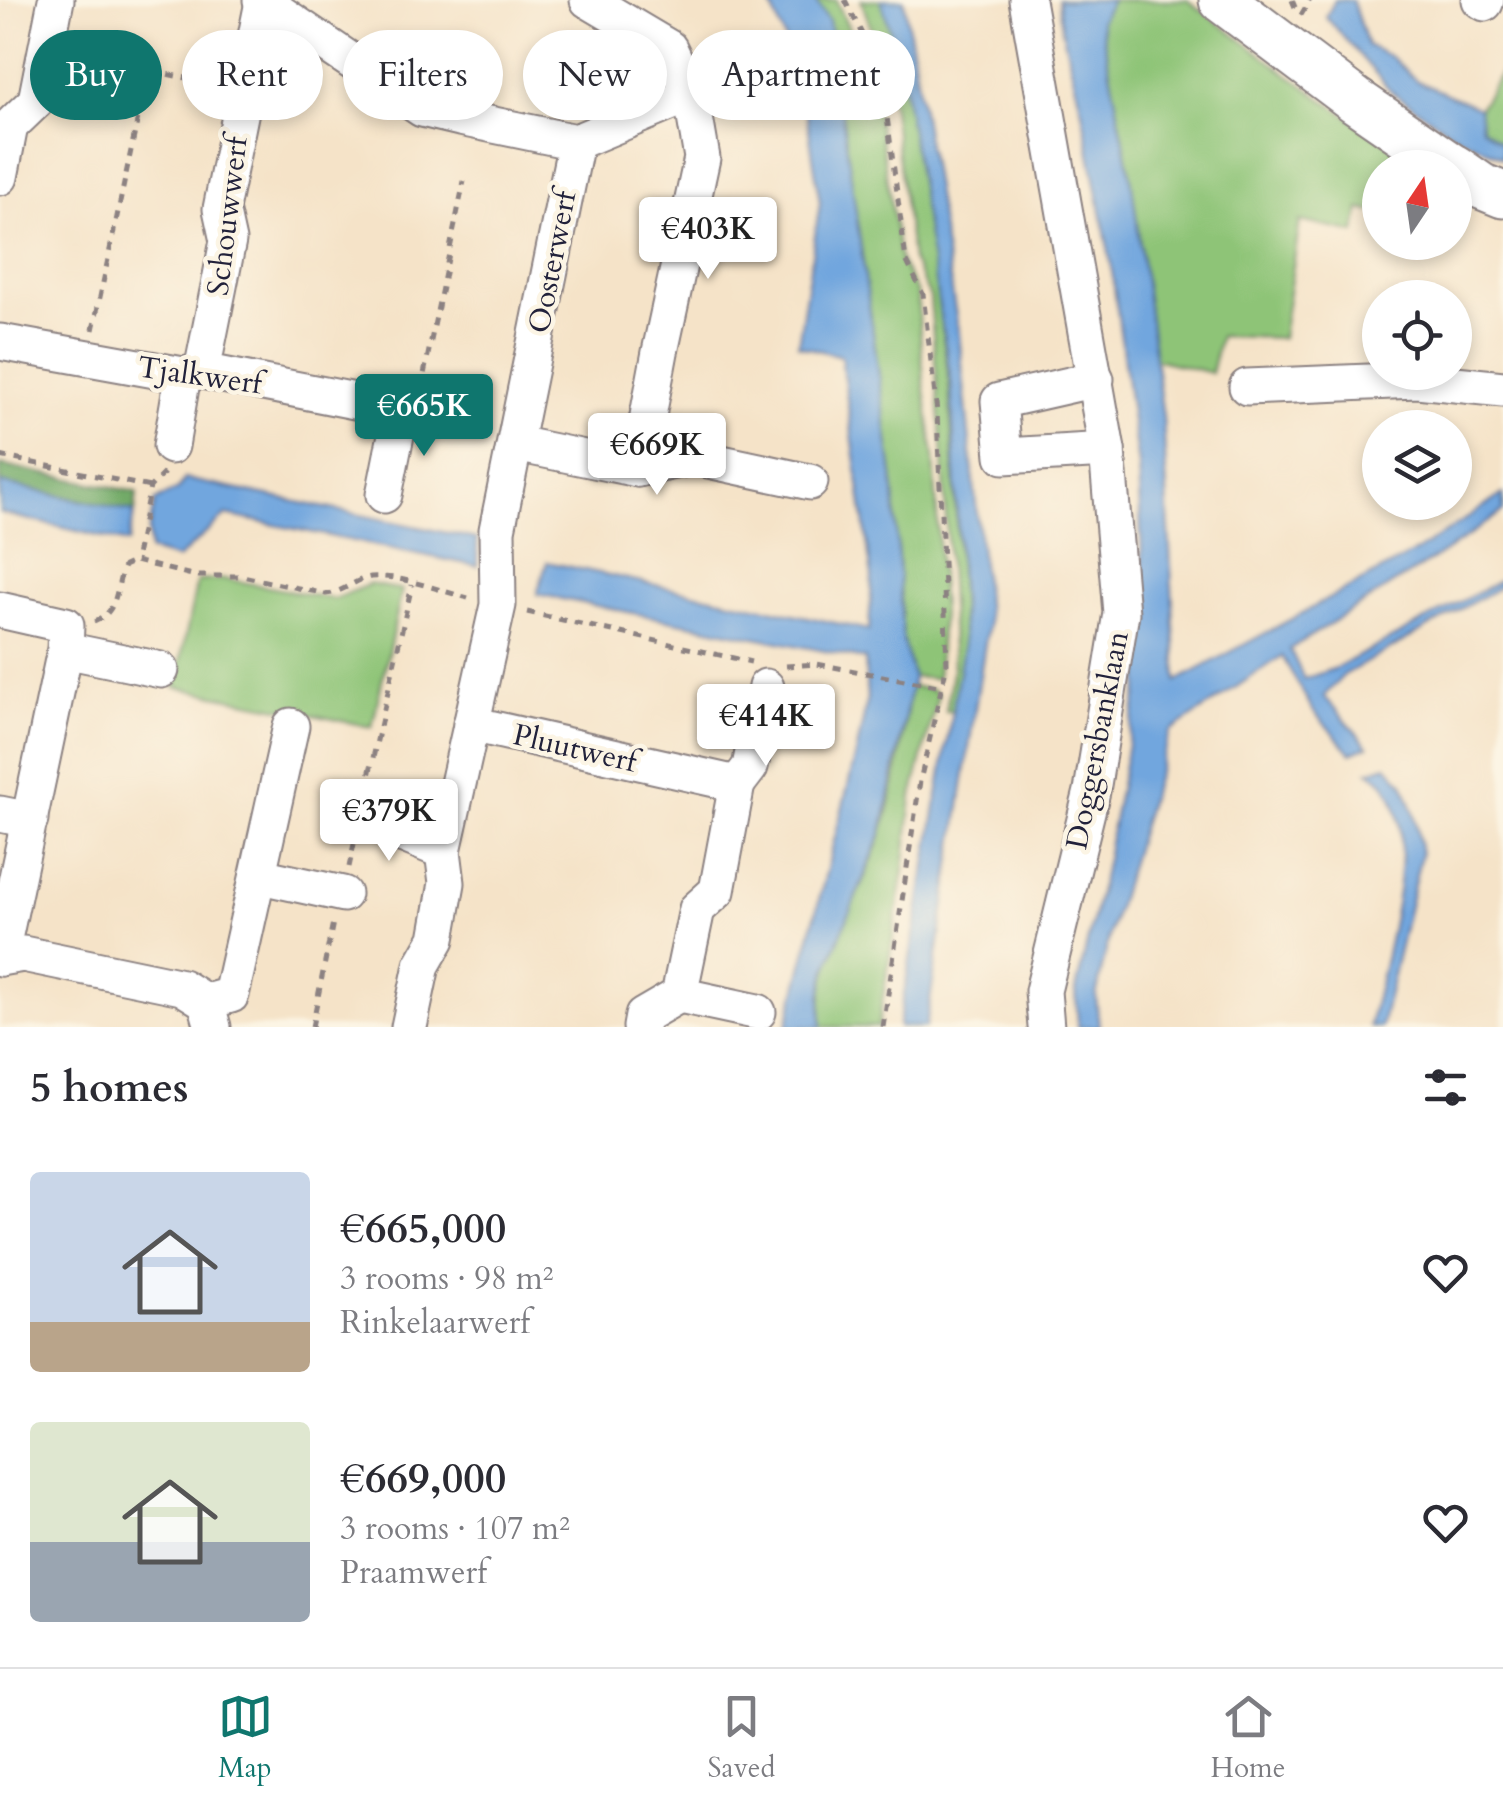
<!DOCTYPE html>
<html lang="en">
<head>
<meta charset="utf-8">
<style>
	:root { --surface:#fff; --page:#f7f7f7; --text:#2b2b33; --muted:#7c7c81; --line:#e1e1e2; --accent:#0f766e }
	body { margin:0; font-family:Cardo,serif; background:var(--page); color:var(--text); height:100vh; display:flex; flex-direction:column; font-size:38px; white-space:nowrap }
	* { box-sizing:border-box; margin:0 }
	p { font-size:32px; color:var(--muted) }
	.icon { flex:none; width:55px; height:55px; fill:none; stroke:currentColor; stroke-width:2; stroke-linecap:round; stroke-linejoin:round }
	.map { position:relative; height:1027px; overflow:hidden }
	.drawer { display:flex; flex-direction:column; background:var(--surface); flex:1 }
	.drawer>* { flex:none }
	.guide { position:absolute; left:30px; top:30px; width:1000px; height:90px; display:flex; gap:20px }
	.needle { width:65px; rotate:13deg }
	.tools { position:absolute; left:1362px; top:150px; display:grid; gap:20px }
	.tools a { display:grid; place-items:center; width:110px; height:110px; border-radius:50%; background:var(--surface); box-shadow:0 5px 15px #0003; font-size:50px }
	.price { position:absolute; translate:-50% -85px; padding:0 22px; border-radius:10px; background:#fff; color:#222; font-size:32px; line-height:65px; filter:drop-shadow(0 2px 5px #0008) }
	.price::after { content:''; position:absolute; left:50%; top:60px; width:30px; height:22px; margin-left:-15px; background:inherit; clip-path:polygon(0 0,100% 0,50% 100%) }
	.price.on { background:var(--accent); color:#fff }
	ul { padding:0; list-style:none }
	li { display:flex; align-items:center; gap:30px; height:250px; padding:0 30px }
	li span { display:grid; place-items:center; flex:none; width:280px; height:200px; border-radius:10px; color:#555 }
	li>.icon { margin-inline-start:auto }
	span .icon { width:120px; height:120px; fill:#fffc; stroke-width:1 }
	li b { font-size:42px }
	h2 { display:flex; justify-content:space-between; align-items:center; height:120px; padding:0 30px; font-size:42px }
	.pill { padding:0 35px; border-radius:45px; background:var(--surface); box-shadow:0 5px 15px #0003; font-size:35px; line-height:90px }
	.pill.on { background:var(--accent); color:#fff }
	.tab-bar { display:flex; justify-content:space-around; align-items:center; height:140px; border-top:2px solid var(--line); background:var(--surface); font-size:28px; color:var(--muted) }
	.tab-bar a { display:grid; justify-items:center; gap:5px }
	.tab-bar .on { color:var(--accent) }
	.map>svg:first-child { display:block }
	.green { fill:#8ec477; stroke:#587359; stroke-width:2.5 }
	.forest { fill:#72aa68; stroke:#4a6652; stroke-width:2.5 }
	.water { fill:#71a6de; stroke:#4a648c; stroke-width:2.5 }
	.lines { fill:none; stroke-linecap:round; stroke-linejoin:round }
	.minor-casing { stroke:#8c8282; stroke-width:39 }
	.major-casing { stroke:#8c8282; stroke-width:49 }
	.path { stroke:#8c8282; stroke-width:5; stroke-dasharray:8 8; stroke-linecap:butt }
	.minor { stroke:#fff; stroke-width:35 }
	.major { stroke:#fff; stroke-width:45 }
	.labels { text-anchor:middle; stroke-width:9; stroke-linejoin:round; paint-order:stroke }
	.street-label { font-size:30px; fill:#22223b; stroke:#fcf5e5 }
</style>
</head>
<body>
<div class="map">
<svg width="1503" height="1027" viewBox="0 0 1503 1027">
	<rect width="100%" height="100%" fill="#fcf5e5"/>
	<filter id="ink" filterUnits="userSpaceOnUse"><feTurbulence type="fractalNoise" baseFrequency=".01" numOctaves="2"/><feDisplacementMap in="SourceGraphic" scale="20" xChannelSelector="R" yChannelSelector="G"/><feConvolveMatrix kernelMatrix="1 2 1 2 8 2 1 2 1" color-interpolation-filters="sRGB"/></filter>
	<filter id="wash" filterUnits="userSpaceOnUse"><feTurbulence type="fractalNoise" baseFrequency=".0048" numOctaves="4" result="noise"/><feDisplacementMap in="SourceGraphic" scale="40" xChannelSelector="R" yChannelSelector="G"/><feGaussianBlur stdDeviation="2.25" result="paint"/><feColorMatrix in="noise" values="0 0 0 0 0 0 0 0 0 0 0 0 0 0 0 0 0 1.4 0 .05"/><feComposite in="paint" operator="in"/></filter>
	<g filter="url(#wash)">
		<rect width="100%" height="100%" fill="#f5e3c8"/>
		<!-- green -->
		<g class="green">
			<polygon points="815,0 836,0 871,77 900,261 917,293 924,382 934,456 942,614 937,679 913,677 903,641 893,475 829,21"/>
			<polygon points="861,0 897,0 949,381 965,687 957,711 946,711 953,666 943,457 930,297 912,260 887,73"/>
			<polygon points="1112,0 1187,0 1319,97 1424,167 1380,168 1380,213 1360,209 1356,233 1300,221 1282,338 1220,336 1211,373 1155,359 1131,178 1100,20"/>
			<polygon points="1503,70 1503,144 1481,127 1479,108"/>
			<polygon points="226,579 334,599 370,584 402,590 372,727 175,687 197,581"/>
			<path d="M911,686L933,690L938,695L912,797L904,870L878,1027H822C813,959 865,893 883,830C897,783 903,734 911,686Z"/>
		</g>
		<!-- forest -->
		<polygon class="forest" points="0,465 137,492 135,512 0,483"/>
		<!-- water -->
		<g class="water">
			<polygon points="769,0 815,0 829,21 893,475 903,641 913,677 882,832 826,971 821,997 822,1027 787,1027 788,1023 856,754 867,701 865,659 537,594 547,562 869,630 872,577 841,356 798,345 820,203 801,78"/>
			<polygon points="881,0 904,0 959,334 988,624 926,1027 899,1027 899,1023 963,648 951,381 900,63"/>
			<polygon points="1058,0 1112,0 1100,21 1131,178 1163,417 1177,681 1417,551 1503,494 1503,511 1449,549 1290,649 1304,679 1336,668 1503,579 1503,585 1344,675 1324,696 1368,746 1351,753 1314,712 1282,656 1170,732 1110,932 1096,996 1099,1027 1078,1027 1076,990 1101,884 1139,687 1144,605 1138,466 1111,264 1082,111 1061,26"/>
			<polygon points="1335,0 1352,0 1367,45 1391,57 1417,81 1479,108 1481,127 1503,144 1503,158 1455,135 1392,92 1326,17"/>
			<polygon points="185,479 477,539 477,566 226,515 177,559 150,551 148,533 155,501 178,489"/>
			<polygon points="0,483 135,512 128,543 0,513"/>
			<path d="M1387,765L1403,783L1414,813L1421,854L1381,1027H1369C1382,965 1422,843 1387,787C1383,781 1375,775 1369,771Z"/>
		</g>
	</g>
	<g filter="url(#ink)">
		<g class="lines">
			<!-- minor casing -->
			<g class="minor-casing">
				<g id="minor">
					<polyline points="261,0 422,109 460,118 576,142 691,94"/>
					<polyline points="588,0 669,48 691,94 702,158 660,352 638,469"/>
					<polyline points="1027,0 1107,450 1121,613 1092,791 1043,991 1046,1027"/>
					<polyline points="1480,0 1485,3 1486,0"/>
					<polyline points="0,177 10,126 36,101 56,0"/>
					<polyline points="0,342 183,375 202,371 401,410 384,495"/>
					<polyline points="202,371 228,241 221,209 263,2"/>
					<polyline points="1096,379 999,401 1004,456 1107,450"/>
					<polyline points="1247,387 1417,380 1503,389"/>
					<polyline points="516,444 638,469 694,457 810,482"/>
					<polyline points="171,446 183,375"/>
					<polyline points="0,610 66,625 65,650 0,958"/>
					<polyline points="65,650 161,670"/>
					<polyline points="471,724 737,784 717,891 697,909 679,995 643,1016 641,1027"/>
					<polyline points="737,784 750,767 766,687"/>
					<polyline points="0,814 30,820"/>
					<polyline points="360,817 443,851"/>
					<polyline points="260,876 343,894"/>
					<polyline points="0,958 23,954 182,987 206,1002 213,1027"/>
					<polyline points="679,995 758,1012"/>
					<polyline points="206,1002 231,995 291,726"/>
					<polyline points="409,1027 422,965 437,939 447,883 443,851 498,605 497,530 576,142"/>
				</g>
			</g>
			<!-- major casing -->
			<g class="major-casing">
				<g id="major">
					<polyline points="1222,0 1355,100 1454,168"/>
					<polyline points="1455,168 1481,186 1503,195"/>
				</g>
			</g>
			<!-- path -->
			<g class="path">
				<polyline points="845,0 881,72 906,260 923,294 937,412 947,664 920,781 883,1027"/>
				<polyline points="1292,0 1297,12"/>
				<polyline points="1301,15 1310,0"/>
				<polyline points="74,55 215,84"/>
				<polyline points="93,330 148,70"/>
				<polyline points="421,389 464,181"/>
				<polyline points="0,456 150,487"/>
				<path d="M164,473L150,487L135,561L196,576H242L326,594C343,593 355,579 371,577C398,574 441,591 468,598"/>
				<polyline points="527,612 751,662"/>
				<path d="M94,622C119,612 115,589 124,566L135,561"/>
				<polyline points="786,666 817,664 943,687"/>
				<polyline points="366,789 412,585"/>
				<polyline points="349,867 354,844"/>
				<polyline points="312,1027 333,922"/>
			</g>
			<!-- minor -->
			<use href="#minor" class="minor"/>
			<!-- major -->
			<use href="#major" class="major"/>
		</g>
	</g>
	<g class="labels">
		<!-- street labels -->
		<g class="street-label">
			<text transform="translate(227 216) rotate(-83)" y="10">Schouwwerf</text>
			<text transform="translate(552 262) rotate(-79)" y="10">Oosterwerf</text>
			<text transform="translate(200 375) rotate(8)" y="10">Tjalkwerf</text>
			<text transform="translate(1097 740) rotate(-79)" y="10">Doggersbanklaan</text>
			<text transform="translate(575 748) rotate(13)" y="10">Pluutwerf</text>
		</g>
	</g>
</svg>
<div class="tools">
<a><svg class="needle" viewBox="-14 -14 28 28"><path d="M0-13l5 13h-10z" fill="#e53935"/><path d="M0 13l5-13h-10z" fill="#7c7c81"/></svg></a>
<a><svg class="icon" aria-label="locate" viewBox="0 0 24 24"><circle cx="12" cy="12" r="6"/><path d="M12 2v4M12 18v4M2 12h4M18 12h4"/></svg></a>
<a><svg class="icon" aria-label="layers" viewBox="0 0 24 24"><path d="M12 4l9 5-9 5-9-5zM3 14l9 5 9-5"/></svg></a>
</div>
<b class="price" style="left:708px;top:282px">€403K</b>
<b class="price on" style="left:424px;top:459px">€665K</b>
<b class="price" style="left:657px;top:498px">€669K</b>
<b class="price" style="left:766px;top:769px">€414K</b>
<b class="price" style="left:389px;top:864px">€379K</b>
<div class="guide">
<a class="pill on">Buy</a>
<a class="pill">Rent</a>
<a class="pill">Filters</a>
<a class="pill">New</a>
<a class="pill">Apartment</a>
</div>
</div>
<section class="drawer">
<h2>5 homes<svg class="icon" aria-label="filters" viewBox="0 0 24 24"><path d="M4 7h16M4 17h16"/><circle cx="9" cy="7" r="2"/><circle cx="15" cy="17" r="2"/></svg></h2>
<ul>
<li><span style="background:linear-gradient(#c9d6e8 75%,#b9a48a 0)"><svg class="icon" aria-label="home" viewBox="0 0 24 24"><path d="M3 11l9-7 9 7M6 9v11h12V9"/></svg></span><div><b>€665,000</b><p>3 rooms · 98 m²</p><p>Rinkelaarwerf</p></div><svg class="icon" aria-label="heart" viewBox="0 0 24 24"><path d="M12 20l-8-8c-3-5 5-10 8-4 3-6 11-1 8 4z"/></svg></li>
<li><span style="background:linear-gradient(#dfe7d0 60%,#9aa5b1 0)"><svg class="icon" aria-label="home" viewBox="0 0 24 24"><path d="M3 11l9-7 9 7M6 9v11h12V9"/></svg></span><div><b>€669,000</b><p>3 rooms · 107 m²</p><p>Praamwerf</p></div><svg class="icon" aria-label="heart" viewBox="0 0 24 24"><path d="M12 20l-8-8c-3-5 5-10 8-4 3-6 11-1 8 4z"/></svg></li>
</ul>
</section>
<nav class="tab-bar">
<a class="on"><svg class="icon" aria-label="map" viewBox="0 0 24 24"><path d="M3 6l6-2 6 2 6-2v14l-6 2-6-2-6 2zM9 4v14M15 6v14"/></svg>Map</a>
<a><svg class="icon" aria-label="saved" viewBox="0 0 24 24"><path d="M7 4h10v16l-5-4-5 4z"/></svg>Saved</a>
<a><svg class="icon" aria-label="home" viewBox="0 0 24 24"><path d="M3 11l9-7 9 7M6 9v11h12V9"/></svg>Home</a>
</nav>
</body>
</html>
